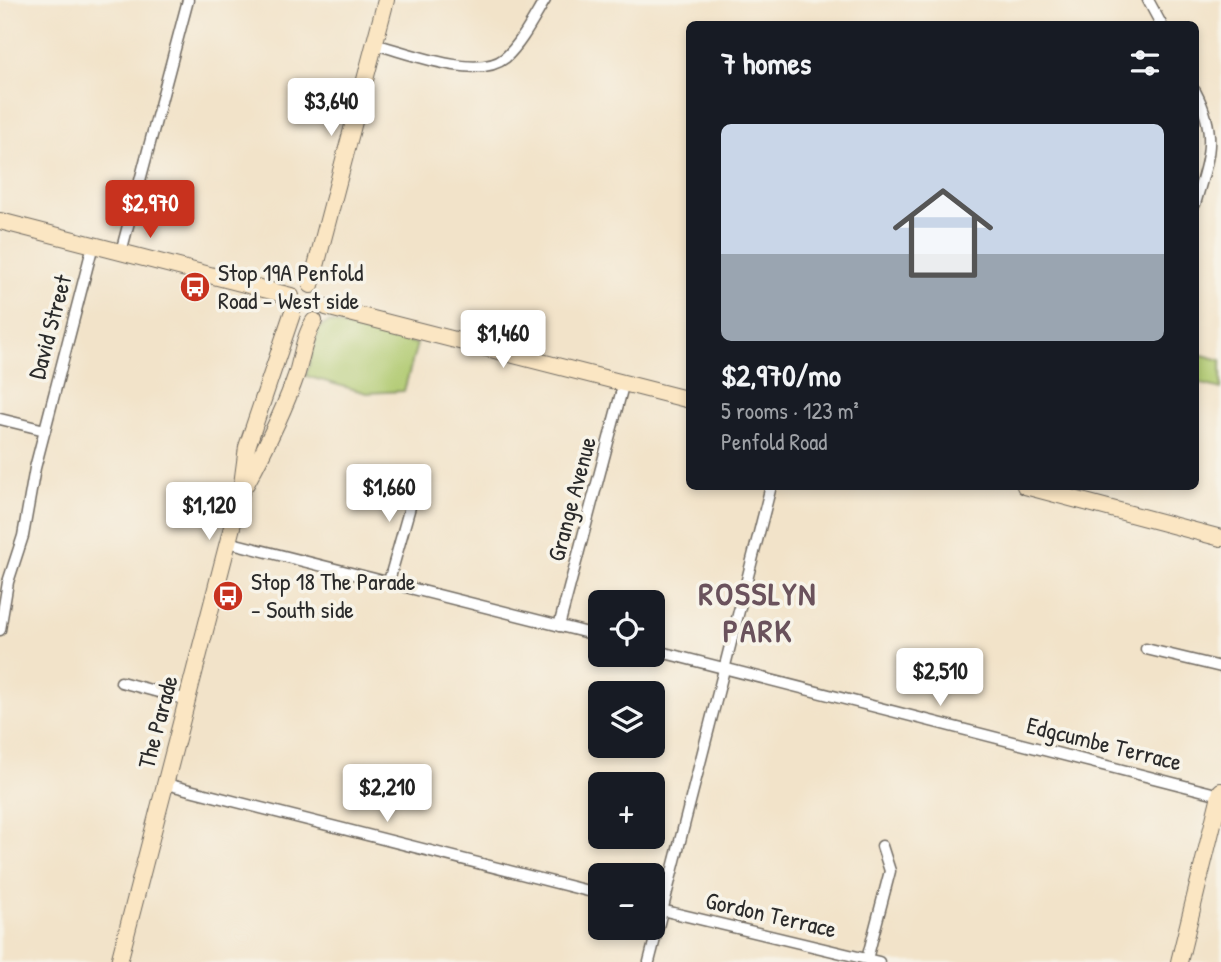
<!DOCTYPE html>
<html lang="en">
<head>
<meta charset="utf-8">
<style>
	:root { --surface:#171b24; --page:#242831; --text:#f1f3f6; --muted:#9ea1a6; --line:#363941; --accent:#c8321e }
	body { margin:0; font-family:"Patrick Hand",sans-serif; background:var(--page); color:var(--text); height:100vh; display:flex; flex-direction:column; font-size:26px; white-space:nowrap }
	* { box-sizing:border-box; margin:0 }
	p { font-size:23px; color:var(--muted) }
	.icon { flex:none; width:38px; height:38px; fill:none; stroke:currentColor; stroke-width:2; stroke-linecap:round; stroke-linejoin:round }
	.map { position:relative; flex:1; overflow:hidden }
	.drawer { position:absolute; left:686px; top:21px; width:513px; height:469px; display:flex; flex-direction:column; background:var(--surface); border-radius:10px; box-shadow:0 4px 10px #0003 }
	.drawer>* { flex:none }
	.controls { position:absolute; left:588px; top:590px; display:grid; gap:14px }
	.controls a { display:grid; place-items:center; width:77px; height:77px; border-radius:10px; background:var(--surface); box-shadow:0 4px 10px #0003; font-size:35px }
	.price { position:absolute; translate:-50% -60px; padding:0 16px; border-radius:7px; background:#fff; color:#222; font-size:23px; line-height:46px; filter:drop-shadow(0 2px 4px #0008) }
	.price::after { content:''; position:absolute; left:50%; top:42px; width:21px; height:16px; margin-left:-10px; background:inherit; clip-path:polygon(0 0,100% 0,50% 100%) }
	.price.active { background:var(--accent); color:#fff }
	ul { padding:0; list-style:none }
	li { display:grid; align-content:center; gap:14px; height:371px; padding:0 35px }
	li+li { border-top:2px solid var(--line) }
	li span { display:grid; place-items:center; height:217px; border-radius:10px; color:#555 }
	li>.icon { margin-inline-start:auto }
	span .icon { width:126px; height:126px; fill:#fffc; stroke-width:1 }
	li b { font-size:30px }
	h2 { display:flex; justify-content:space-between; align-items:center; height:84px; padding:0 35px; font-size:30px }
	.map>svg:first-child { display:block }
	.green { fill:#afc96e; stroke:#6d7a4c; stroke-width:2 }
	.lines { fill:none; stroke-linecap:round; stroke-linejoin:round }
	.street-casing { stroke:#716b62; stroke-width:13 }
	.secondary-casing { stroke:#716b62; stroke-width:18 }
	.street { stroke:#fff; stroke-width:10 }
	.secondary { stroke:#fbe6c3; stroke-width:16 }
	.labels { text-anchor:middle; stroke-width:7; stroke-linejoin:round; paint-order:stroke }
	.poi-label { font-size:24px; fill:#2b2b2b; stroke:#f7f3e8; text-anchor:start }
	.street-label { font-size:24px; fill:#2b2b2b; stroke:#f7f3e8 }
	.district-label { font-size:32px; font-weight:bold; letter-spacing:2px; fill:#6a525c; stroke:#f7f3e8 }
</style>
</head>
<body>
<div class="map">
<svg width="1221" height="962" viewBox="0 0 1221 962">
	<rect width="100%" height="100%" fill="#f7f3e8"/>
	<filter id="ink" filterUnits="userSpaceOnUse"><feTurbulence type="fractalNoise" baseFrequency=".0143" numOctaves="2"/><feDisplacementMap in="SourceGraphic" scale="14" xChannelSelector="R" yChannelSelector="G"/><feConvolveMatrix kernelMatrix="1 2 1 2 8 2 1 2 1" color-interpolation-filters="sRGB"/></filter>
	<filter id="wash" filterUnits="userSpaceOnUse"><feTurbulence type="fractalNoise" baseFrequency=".00686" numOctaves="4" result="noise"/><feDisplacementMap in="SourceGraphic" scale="28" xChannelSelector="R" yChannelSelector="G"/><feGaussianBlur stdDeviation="1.57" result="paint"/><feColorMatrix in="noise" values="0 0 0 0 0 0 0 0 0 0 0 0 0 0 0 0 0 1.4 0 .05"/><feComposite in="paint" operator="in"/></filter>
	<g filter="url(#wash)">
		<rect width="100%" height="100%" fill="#f2e3c9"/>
		<!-- green -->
		<g class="green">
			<polygon points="329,322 417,344 404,391 367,393 306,376 319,328"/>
			<polygon points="1195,353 1221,360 1221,389 1195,382"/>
		</g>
	</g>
	<g filter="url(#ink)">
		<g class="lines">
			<!-- street casing -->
			<g class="street-casing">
				<g id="street">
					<polyline points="1148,0 1161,24"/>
					<path d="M374,44C407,52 477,81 505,58C521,44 534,18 545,0"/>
					<path d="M1195,91C1219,136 1208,158 1195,204"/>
					<polyline points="121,252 188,0"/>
					<polyline points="0,419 45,430"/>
					<polyline points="228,542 600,636"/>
					<polyline points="389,581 419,475"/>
					<polyline points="559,626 624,382"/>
					<polyline points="0,630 8,582 23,536 35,468 93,245"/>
					<polyline points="1146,649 1221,667"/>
					<polyline points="653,650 1220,795"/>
					<polyline points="121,682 188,700"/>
					<polyline points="166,784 600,894"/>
					<polyline points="653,908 879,962"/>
					<polyline points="867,959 890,871 882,846"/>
					<polyline points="649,962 771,486"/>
				</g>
			</g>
			<!-- secondary casing -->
			<g class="secondary-casing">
				<g id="secondary">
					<polyline points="0,221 291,296"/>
					<polyline points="311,285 386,0"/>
					<polyline points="326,307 690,400"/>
					<path d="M246,484C265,449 284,411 297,373C302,356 304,337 314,321"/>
					<polyline points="1025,486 1221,538"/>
					<polyline points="119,962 241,492 247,447 292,314"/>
					<polyline points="1179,962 1221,791"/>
				</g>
			</g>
			<!-- street -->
			<use href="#street" class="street"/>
			<!-- secondary -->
			<use href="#secondary" class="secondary"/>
		</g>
	</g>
	<!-- icons -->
	<defs>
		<g id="bus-disc" transform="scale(1.575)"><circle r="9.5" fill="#c8321e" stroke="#f7f3e8"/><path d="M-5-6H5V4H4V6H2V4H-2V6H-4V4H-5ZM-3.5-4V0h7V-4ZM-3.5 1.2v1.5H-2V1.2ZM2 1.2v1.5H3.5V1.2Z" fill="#fff"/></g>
	</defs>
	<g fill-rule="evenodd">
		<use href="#bus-disc" x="195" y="287"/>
		<use href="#bus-disc" x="228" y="596"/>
	</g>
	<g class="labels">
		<!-- poi labels -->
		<g class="poi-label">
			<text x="218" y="281">Stop 19A Penfold<tspan x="218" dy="28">Road - West side</tspan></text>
			<text x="251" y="590">Stop 18 The Parade<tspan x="251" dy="28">- South side</tspan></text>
		</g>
		<!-- street labels -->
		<g class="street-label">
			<text transform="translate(50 327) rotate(-75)" y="8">David Street</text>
			<text transform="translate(572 499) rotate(-75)" y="8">Grange Avenue</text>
			<text transform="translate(158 722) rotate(-75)" y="8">The Parade</text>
			<text transform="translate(1104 744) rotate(14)" y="8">Edgcumbe Terrace</text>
			<text transform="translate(771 915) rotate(13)" y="8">Gordon Terrace</text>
		</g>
		<!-- district labels -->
		<g class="district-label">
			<text x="758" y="605">ROSSLYN<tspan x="758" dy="37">PARK</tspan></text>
		</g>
	</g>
</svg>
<div class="controls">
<a><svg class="icon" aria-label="locate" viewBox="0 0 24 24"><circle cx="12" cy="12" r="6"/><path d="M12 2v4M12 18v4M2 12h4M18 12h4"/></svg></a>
<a><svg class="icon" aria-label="layers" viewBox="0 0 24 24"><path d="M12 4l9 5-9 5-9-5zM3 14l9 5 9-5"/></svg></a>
<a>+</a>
<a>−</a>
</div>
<b class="price" style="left:331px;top:138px">$3,640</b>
<b class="price active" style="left:150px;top:240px">$2,970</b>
<b class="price" style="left:503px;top:370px">$1,460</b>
<b class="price" style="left:389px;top:524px">$1,660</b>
<b class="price" style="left:209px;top:542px">$1,120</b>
<b class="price" style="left:940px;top:708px">$2,510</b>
<b class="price" style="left:387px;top:824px">$2,210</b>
<section class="drawer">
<h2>7 homes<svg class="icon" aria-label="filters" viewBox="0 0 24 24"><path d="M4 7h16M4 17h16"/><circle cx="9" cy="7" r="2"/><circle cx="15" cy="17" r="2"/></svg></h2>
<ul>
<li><span style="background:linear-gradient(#c9d6e8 60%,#9aa5b1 0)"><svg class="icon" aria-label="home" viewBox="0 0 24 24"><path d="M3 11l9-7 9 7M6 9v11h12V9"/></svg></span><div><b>$2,970/mo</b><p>5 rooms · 123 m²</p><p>Penfold Road</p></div></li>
</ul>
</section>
</div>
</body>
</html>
